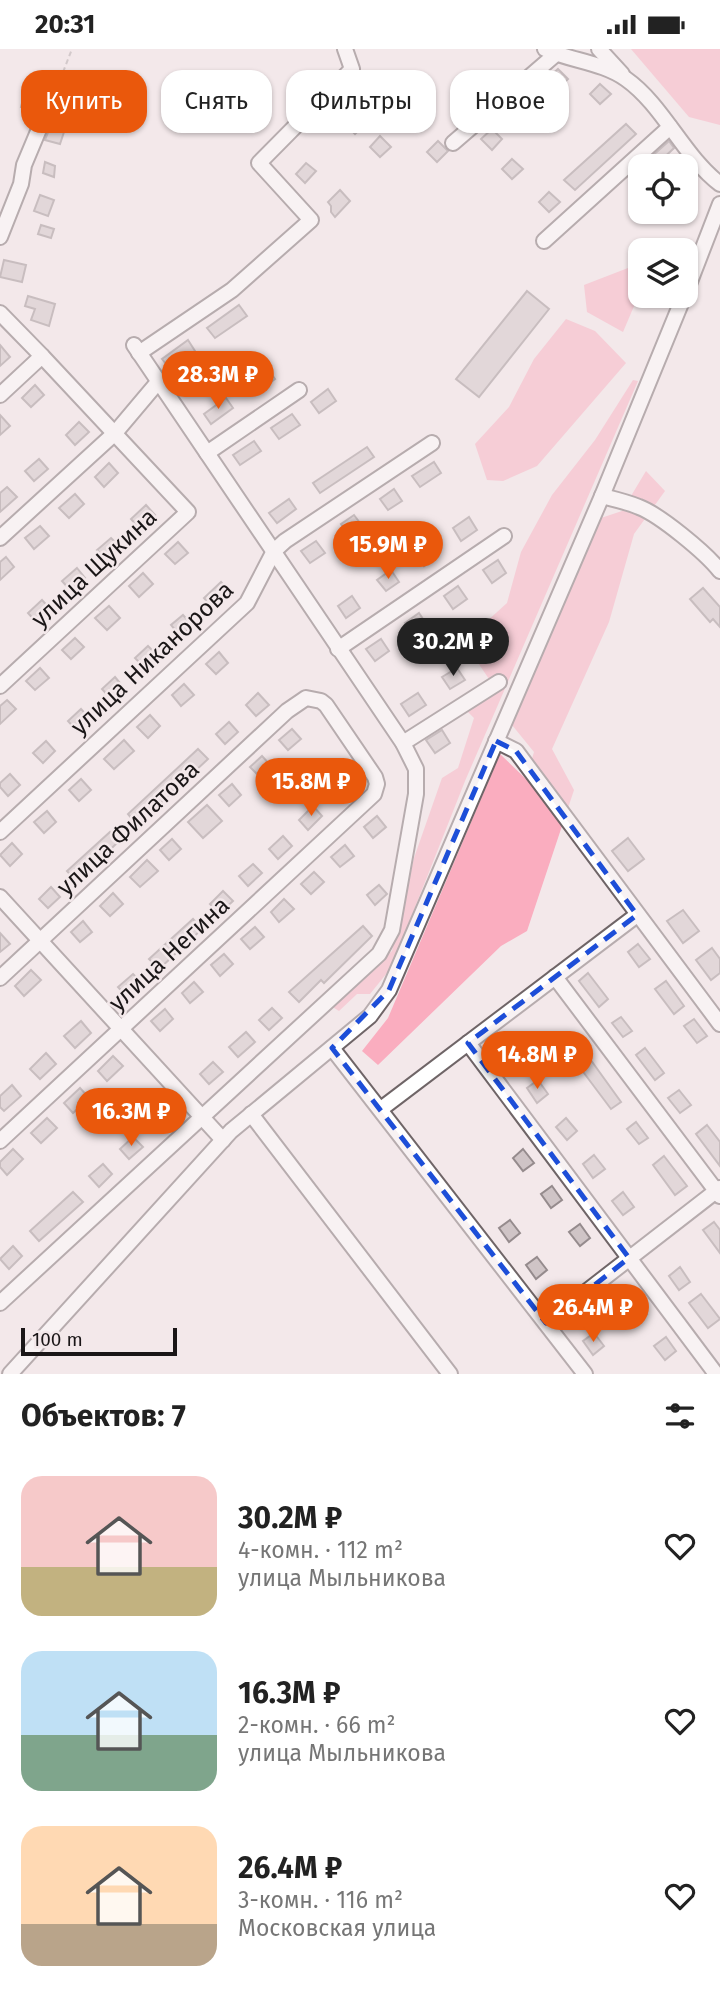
<!DOCTYPE html>
<html lang="ru">
<head>
<meta charset="utf-8">
<style>
	:root { --surface:#fff; --page:#f2f2f2; --text:#222; --muted:#767676; --accent:#ea580c }
	body { margin:0; font-family:"Fira Sans",sans-serif; background:var(--page); color:var(--text); height:100vh; display:flex; flex-direction:column; font-size:26px; white-space:nowrap }
	* { box-sizing:border-box; margin:0 }
	p { font-size:23px; color:var(--muted) }
	.icon { flex:none; width:38px; height:38px; fill:none; stroke:currentColor; stroke-width:2; stroke-linecap:round; stroke-linejoin:round }
	.map { position:relative; height:1325px; overflow:hidden }
	.side { display:flex; flex-direction:column; background:var(--surface); flex:1 }
	.side>* { flex:none }
	.hud { position:absolute; left:21px; top:21px; width:679px; height:63px; display:flex; gap:14px }
	.fabs { position:absolute; left:628px; top:105px; display:grid; gap:14px }
	.fabs a { display:grid; place-items:center; width:70px; height:70px; border-radius:14px; background:var(--surface); box-shadow:0 2px 5px #0004; font-size:35px }
	.scale { position:absolute; left:21px; bottom:18px; width:156px; box-sizing:border-box; padding-left:7px; border:4px solid #1a1617; border-top:0; font-size:19px; line-height:24px; white-space:nowrap; color:#1a1617; -webkit-text-stroke:5px #f3e8ea; paint-order:stroke }
	.price { position:absolute; translate:-50% -60px; padding:0 16px; border-radius:24px; background:var(--accent); color:#fff; font-size:23px; line-height:46px; filter:drop-shadow(0 2px 4px #0008) }
	.price::after { content:''; position:absolute; left:50%; top:42px; width:21px; height:16px; margin-left:-10px; background:inherit; clip-path:polygon(0 0,100% 0,50% 100%) }
	.price.on { background:#222; color:#fff }
	ul { padding:0; list-style:none }
	li { display:flex; align-items:center; gap:21px; height:175px; padding:0 21px }
	li span { display:grid; place-items:center; flex:none; width:196px; height:140px; border-radius:21px; color:#555 }
	li>.icon { margin-inline-start:auto }
	span .icon { width:84px; height:84px; fill:#fffc; stroke-width:1 }
	li b { font-size:30px }
	h2 { display:flex; justify-content:space-between; align-items:center; height:84px; padding:0 21px; font-size:30px }
	.chip { padding:0 24px; border-radius:21px; background:var(--surface); box-shadow:0 2px 5px #0004; font-size:24px; line-height:63px }
	.chip.on { background:var(--accent); color:#fff }
	.status { display:flex; justify-content:space-between; align-items:center; height:49px; padding:0 35px; background:var(--surface); direction:ltr }
	.status svg { height:19px; fill:currentColor }
	.map>svg:first-child { display:block }
	.green { fill:#faadbf }
	.building { fill:#cfc4c6; stroke:#958b8d; stroke-width:2 }
	.lines { fill:none; stroke-linecap:round; stroke-linejoin:round }
	.minor-casing { stroke:#6f6567; stroke-width:18 }
	.path { stroke:#ada5a6; stroke-width:2; stroke-dasharray:5 3.5; stroke-linecap:butt }
	.minor { stroke:#fff; stroke-width:14 }
	.marked { fill:none; stroke:#1d4ed8; stroke-width:5; stroke-dasharray:14 9; stroke-linejoin:round }
	.labels { text-anchor:middle; stroke-width:5; stroke-linejoin:round; paint-order:stroke }
	.street-label { font-size:24px; fill:#1a1617; stroke:#f3e8ea }
</style>
</head>
<body>
<div class="status"><b>20:31</b><svg viewBox="0 0 49 12"><path d="M0 12V9h3v3zM5 12V6h3v6zM10 12V3h3v9zM15 12V0h3v12zM26 1h20v11H26zM47 4h2v5h-2z"/></svg></div>
<div class="map">
<svg width="720" height="1325" viewBox="0 0 720 1325">
	<rect width="100%" height="100%" fill="#f3e8ea"/>
	<!-- green -->
	<g class="green">
		<polygon points="631,0 720,0 720,76 689,68"/>
		<polygon points="628,219 640,229 640,243 623,283 587,263 584,236"/>
		<polygon points="566,270 595,282 626,314 537,417 503,432 487,431 475,395 509,358 534,310"/>
		<polygon points="633,331 638,332 465,732 391,919 370,945 357,945 339,962 331,957 392,902 414,809 442,729 458,719 474,669 467,662 491,633 464,593 507,554 521,503 552,446 595,391"/>
		<polygon points="646,422 665,442 634,485 609,573 552,700 574,741 527,882 501,897 378,1016 362,1002 388,969 500,705 526,730 534,703 512,676 598,470 622,462"/>
	</g>
	<!-- building -->
	<g class="building">
		<polygon points="558,20 568,30 557,41 547,30"/>
		<polygon points="375,23 385,33 374,44 364,33"/>
		<polygon points="600,35 611,45 600,55 590,45"/>
		<polygon points="404,45 414,55 404,66 393,55"/>
		<polygon points="24,46 34,50 30,61 21,58"/>
		<polygon points="353,64 365,75 355,85 344,74"/>
		<polygon points="626,75 636,85 575,141 564,131"/>
		<polygon points="51,76 65,80 60,95 45,91"/>
		<polygon points="492,80 502,90 492,101 481,90"/>
		<polygon points="380,87 391,98 380,108 370,98"/>
		<polygon points="438,92 448,102 437,113 427,103"/>
		<polygon points="669,92 674,99 655,117 641,117"/>
		<polygon points="512,110 523,120 512,130 502,120"/>
		<polygon points="45,113 55,117 54,128 43,124"/>
		<polygon points="306,114 316,122 305,134 296,125"/>
		<polygon points="340,141 350,152 335,168 331,163 331,157 328,153"/>
		<polygon points="549,143 560,153 549,163 539,153"/>
		<polygon points="40,146 54,151 48,167 34,162"/>
		<polygon points="41,176 54,180 51,189 38,185"/>
		<polygon points="4,211 26,216 22,233 0,228"/>
		<polygon points="527,242 549,260 479,348 456,330"/>
		<polygon points="28,247 55,255 49,277 31,271 35,260 25,257"/>
		<polygon points="239,256 247,267 215,289 207,279"/>
		<polygon points="188,291 195,302 170,320 162,310"/>
		<polygon points="0,296 10,308 0,317"/>
		<polygon points="268,320 275,330 253,346 246,336"/>
		<polygon points="35,336 44,346 31,358 22,349"/>
		<polygon points="328,340 336,352 319,364 311,353"/>
		<polygon points="226,349 233,359 211,375 204,365"/>
		<polygon points="292,365 300,376 279,390 271,379"/>
		<polygon points="0,366 10,377 0,386"/>
		<polygon points="79,373 89,383 75,396 66,386"/>
		<polygon points="254,392 261,402 240,416 233,406"/>
		<polygon points="367,398 374,408 320,444 313,434"/>
		<polygon points="39,410 48,420 34,432 25,422"/>
		<polygon points="434,413 441,424 420,438 412,427"/>
		<polygon points="109,414 118,424 104,438 95,428"/>
		<polygon points="7,438 17,448 0,463 0,444"/>
		<polygon points="394,440 402,452 388,461 380,450"/>
		<polygon points="75,445 84,455 69,469 59,459"/>
		<polygon points="289,450 296,460 277,474 269,464"/>
		<polygon points="146,456 155,466 140,480 131,470"/>
		<polygon points="354,466 363,478 349,487 341,475"/>
		<polygon points="469,468 477,481 461,492 453,479"/>
		<polygon points="40,477 49,487 34,500 25,489"/>
		<polygon points="111,489 120,498 106,511 97,501"/>
		<polygon points="316,492 325,504 310,514 301,502"/>
		<polygon points="178,493 188,504 175,515 165,505"/>
		<polygon points="430,495 438,507 424,517 415,505"/>
		<polygon points="6,508 14,518 0,531 0,513"/>
		<polygon points="498,511 506,524 492,534 483,521"/>
		<polygon points="77,519 85,529 71,542 62,532"/>
		<polygon points="391,521 399,533 386,542 377,531"/>
		<polygon points="143,524 153,535 139,548 129,537"/>
		<polygon points="221,533 230,544 213,559 204,549"/>
		<polygon points="458,537 467,550 453,560 444,547"/>
		<polygon points="703,539 720,558 720,578 713,570 710,573 690,550"/>
		<polygon points="352,547 360,559 346,569 338,557"/>
		<polygon points="42,551 51,561 37,574 28,564"/>
		<polygon points="109,557 120,569 107,581 95,569"/>
		<polygon points="419,564 427,576 413,586 405,574"/>
		<polygon points="183,566 193,577 180,587 171,576"/>
		<polygon points="75,589 84,598 71,610 62,601"/>
		<polygon points="381,590 389,602 375,612 366,600"/>
		<polygon points="148,597 159,608 146,620 135,609"/>
		<polygon points="219,603 228,614 216,625 206,615"/>
		<polygon points="40,619 49,629 35,641 26,632"/>
		<polygon points="457,619 465,631 450,640 442,628"/>
		<polygon points="115,628 124,639 112,651 102,640"/>
		<polygon points="184,635 194,646 181,657 172,646"/>
		<polygon points="258,644 269,656 256,667 246,656"/>
		<polygon points="418,644 426,656 409,667 401,655"/>
		<polygon points="7,651 16,660 0,675 0,657"/>
		<polygon points="81,660 90,670 77,682 68,672"/>
		<polygon points="150,666 160,677 148,689 137,678"/>
		<polygon points="229,673 238,683 225,695 216,685"/>
		<polygon points="292,680 301,690 288,701 279,691"/>
		<polygon points="442,681 450,694 435,704 426,691"/>
		<polygon points="124,691 134,702 114,720 104,710"/>
		<polygon points="46,692 55,702 43,714 33,704"/>
		<polygon points="198,700 208,710 137,776 128,765"/>
		<polygon points="262,707 271,717 260,728 250,718"/>
		<polygon points="10,725 20,736 8,747 0,738 0,734"/>
		<polygon points="344,728 354,738 340,751 330,741"/>
		<polygon points="81,730 91,741 79,752 69,741"/>
		<polygon points="232,735 241,746 229,757 219,746"/>
		<polygon points="207,756 222,772 203,789 188,773"/>
		<polygon points="313,757 322,767 308,781 299,771"/>
		<polygon points="47,762 56,773 44,784 34,773"/>
		<polygon points="377,767 386,778 373,789 364,778"/>
		<polygon points="110,783 119,792 77,833 67,822"/>
		<polygon points="283,787 292,797 278,810 269,800"/>
		<polygon points="628,789 644,810 628,822 612,802"/>
		<polygon points="172,790 181,800 169,811 160,801"/>
		<polygon points="12,794 22,805 10,817 0,806"/>
		<polygon points="345,796 354,807 340,818 331,808"/>
		<polygon points="147,811 158,822 140,838 130,828"/>
		<polygon points="253,815 262,824 248,837 239,827"/>
		<polygon points="314,823 324,833 311,845 301,835"/>
		<polygon points="379,836 387,845 375,856 367,846"/>
		<polygon points="51,838 60,848 48,859 39,850"/>
		<polygon points="223,842 233,852 219,865 210,855"/>
		<polygon points="113,844 123,855 110,867 100,857"/>
		<polygon points="284,850 294,860 279,873 271,863"/>
		<polygon points="683,861 699,882 683,894 667,872"/>
		<polygon points="193,870 202,880 159,920 149,910"/>
		<polygon points="83,872 92,883 80,893 71,883"/>
		<polygon points="363,877 372,887 324,934 321,931 299,953 289,943"/>
		<polygon points="255,878 264,888 250,900 241,890"/>
		<polygon points="0,884 10,895 0,903"/>
		<polygon points="638,895 650,910 639,918 628,903"/>
		<polygon points="712,899 720,910 720,924 711,931 696,911"/>
		<polygon points="224,905 233,915 220,927 211,916"/>
		<polygon points="31,921 41,931 24,947 15,937"/>
		<polygon points="588,924 608,950 599,958 579,932"/>
		<polygon points="133,925 143,935 128,949 118,938"/>
		<polygon points="666,932 684,957 674,965 655,940"/>
		<polygon points="194,933 203,943 190,954 182,944"/>
		<polygon points="272,959 282,969 269,981 259,971"/>
		<polygon points="165,960 173,970 160,982 151,972"/>
		<polygon points="621,968 632,982 623,988 612,974"/>
		<polygon points="694,970 707,987 697,994 684,977"/>
		<polygon points="81,972 91,984 75,999 64,987"/>
		<polygon points="246,983 255,993 238,1008 229,998"/>
		<polygon points="580,996 621,1053 611,1060 569,1004"/>
		<polygon points="645,999 664,1024 655,1031 636,1006"/>
		<polygon points="46,1004 56,1015 40,1030 30,1020"/>
		<polygon points="113,1007 123,1017 107,1032 98,1022"/>
		<polygon points="213,1013 223,1023 209,1035 200,1025"/>
		<polygon points="538,1031 548,1045 537,1054 527,1039"/>
		<polygon points="12,1036 21,1047 4,1062 0,1058 0,1047"/>
		<polygon points="80,1039 89,1049 73,1064 64,1054"/>
		<polygon points="679,1041 691,1056 680,1064 668,1049"/>
		<polygon points="162,1060 172,1070 158,1083 148,1073"/>
		<polygon points="47,1069 57,1079 41,1094 31,1084"/>
		<polygon points="566,1069 577,1082 567,1091 556,1078"/>
		<polygon points="636,1073 648,1089 639,1095 627,1080"/>
		<polygon points="707,1076 720,1093 720,1117 696,1085"/>
		<polygon points="133,1088 143,1098 129,1110 120,1100"/>
		<polygon points="13,1100 23,1110 7,1126 0,1118 0,1113"/>
		<polygon points="523,1100 534,1114 523,1122 513,1109"/>
		<polygon points="594,1106 605,1120 593,1129 583,1115"/>
		<polygon points="664,1107 687,1137 675,1146 653,1116"/>
		<polygon points="103,1115 112,1125 99,1138 89,1127"/>
		<polygon points="552,1137 562,1151 551,1159 541,1145"/>
		<polygon points="73,1143 83,1153 39,1192 30,1182"/>
		<polygon points="623,1143 634,1158 623,1166 612,1152"/>
		<polygon points="510,1171 520,1184 509,1193 499,1179"/>
		<polygon points="714,1173 720,1181 720,1204 703,1181"/>
		<polygon points="580,1175 590,1189 580,1197 569,1183"/>
		<polygon points="13,1197 22,1207 9,1220 0,1210"/>
		<polygon points="537,1208 547,1221 536,1230 526,1216"/>
		<polygon points="680,1218 690,1233 679,1241 669,1227"/>
		<polygon points="701,1245 720,1270 708,1279 689,1254"/>
		<polygon points="637,1251 647,1265 636,1273 626,1259"/>
		<polygon points="594,1284 604,1297 593,1306 583,1292"/>
		<polygon points="666,1288 676,1302 665,1311 654,1297"/>
	</g>
	<g class="lines">
		<!-- minor casing -->
		<g class="minor-casing">
			<g id="minor">
				<path d="M545,0C571,12 602,13 626,30C663,56 684,108 720,135"/>
				<polyline points="599,0 622,25"/>
				<polyline points="453,94 556,5"/>
				<polyline points="0,188 21,135 24,116 55,42"/>
				<polyline points="544,192 670,78"/>
				<polyline points="686,243 720,155"/>
				<polyline points="0,264 42,307"/>
				<polyline points="139,304 232,241 311,171 259,114 352,20 345,0"/>
				<polyline points="0,346 42,307 188,463 0,637"/>
				<polyline points="207,404 299,341"/>
				<path d="M602,447C614,450 627,453 639,458C660,466 706,504 720,522"/>
				<polyline points="0,489 115,384 158,333"/>
				<polyline points="338,600 504,487"/>
				<polyline points="496,692 516,702 720,975"/>
				<polyline points="403,694 499,633"/>
				<polyline points="0,783 247,554 274,502 285,492 432,394"/>
				<polyline points="0,848 223,1091"/>
				<polyline points="555,928 720,1147"/>
				<polyline points="0,929 287,662 306,649 321,652 326,656 375,728 377,735 374,745 0,1092"/>
				<polyline points="468,994 716,1325"/>
				<polyline points="332,999 585,1325"/>
				<polyline points="381,1060 637,866"/>
				<polyline points="251,1065 450,1325"/>
				<polyline points="0,1254 379,905 392,881 416,745 416,720 403,694 134,296"/>
				<polyline points="546,1274 720,1139"/>
				<polyline points="10,1325 231,1082 370,967 389,941 602,447 684,247"/>
			</g>
		</g>
		<!-- path -->
		<polyline class="path" points="60,31 72,0"/>
		<!-- minor -->
		<use href="#minor" class="minor"/>
	</g>
	<!-- marked area -->
	<path d="M0 0H720V1325H0ZM496,692L516,702L637,866L468,994L629,1209L546,1274L332,999L389,941Z" fill="#f3e8ea" fill-opacity=".55" fill-rule="evenodd"/>
	<path class="marked" d="M496,692L516,702L637,866L468,994L629,1209L546,1274L332,999L389,941Z"/>
	<g class="labels">
		<!-- street labels -->
		<g class="street-label">
			<text transform="translate(94 519) rotate(-43)" y="8">улица Щукина</text>
			<text transform="translate(152 609) rotate(-43)" y="8">улица Никанорова</text>
			<text transform="translate(128 779) rotate(-43)" y="8">улица Филатова</text>
			<text transform="translate(169 905) rotate(-43)" y="8">улица Негина</text>
		</g>
	</g>
</svg>
<div class="fabs">
<a><svg class="icon" aria-label="locate" viewBox="0 0 24 24"><circle cx="12" cy="12" r="6"/><path d="M12 2v4M12 18v4M2 12h4M18 12h4"/></svg></a>
<a><svg class="icon" aria-label="layers" viewBox="0 0 24 24"><path d="M12 4l9 5-9 5-9-5zM3 14l9 5 9-5"/></svg></a>
</div>
<div class="scale">100 m</div>
<b class="price" style="left:218px;top:362px">28.3M ₽</b>
<b class="price" style="left:388px;top:532px">15.9M ₽</b>
<b class="price on" style="left:453px;top:629px">30.2M ₽</b>
<b class="price" style="left:311px;top:769px">15.8M ₽</b>
<b class="price" style="left:537px;top:1042px">14.8M ₽</b>
<b class="price" style="left:131px;top:1099px">16.3M ₽</b>
<b class="price" style="left:593px;top:1295px">26.4M ₽</b>
<div class="hud">
<a class="chip on">Купить</a>
<a class="chip">Снять</a>
<a class="chip">Фильтры</a>
<a class="chip">Новое</a>
</div>
</div>
<section class="side">
<h2>Объектов: 7<svg class="icon" aria-label="filters" viewBox="0 0 24 24"><path d="M4 7h16M4 17h16"/><circle cx="9" cy="7" r="2"/><circle cx="15" cy="17" r="2"/></svg></h2>
<ul>
<li><span style="background:linear-gradient(#f6c9c9 65%,#c2b280 0)"><svg class="icon" aria-label="home" viewBox="0 0 24 24"><path d="M3 11l9-7 9 7M6 9v11h12V9"/></svg></span><div><b>30.2M ₽</b><p>4-комн. · 112 m²</p><p>улица Мыльникова</p></div><svg class="icon" aria-label="heart" viewBox="0 0 24 24"><path d="M12 20l-8-8c-3-5 5-10 8-4 3-6 11-1 8 4z"/></svg></li>
<li><span style="background:linear-gradient(#bfe0f5 60%,#7fa58c 0)"><svg class="icon" aria-label="home" viewBox="0 0 24 24"><path d="M3 11l9-7 9 7M6 9v11h12V9"/></svg></span><div><b>16.3M ₽</b><p>2-комн. · 66 m²</p><p>улица Мыльникова</p></div><svg class="icon" aria-label="heart" viewBox="0 0 24 24"><path d="M12 20l-8-8c-3-5 5-10 8-4 3-6 11-1 8 4z"/></svg></li>
<li><span style="background:linear-gradient(#ffd9b3 70%,#b9a48a 0)"><svg class="icon" aria-label="home" viewBox="0 0 24 24"><path d="M3 11l9-7 9 7M6 9v11h12V9"/></svg></span><div><b>26.4M ₽</b><p>3-комн. · 116 m²</p><p>Московская улица</p></div><svg class="icon" aria-label="heart" viewBox="0 0 24 24"><path d="M12 20l-8-8c-3-5 5-10 8-4 3-6 11-1 8 4z"/></svg></li>
</ul>
</section>
</body>
</html>
